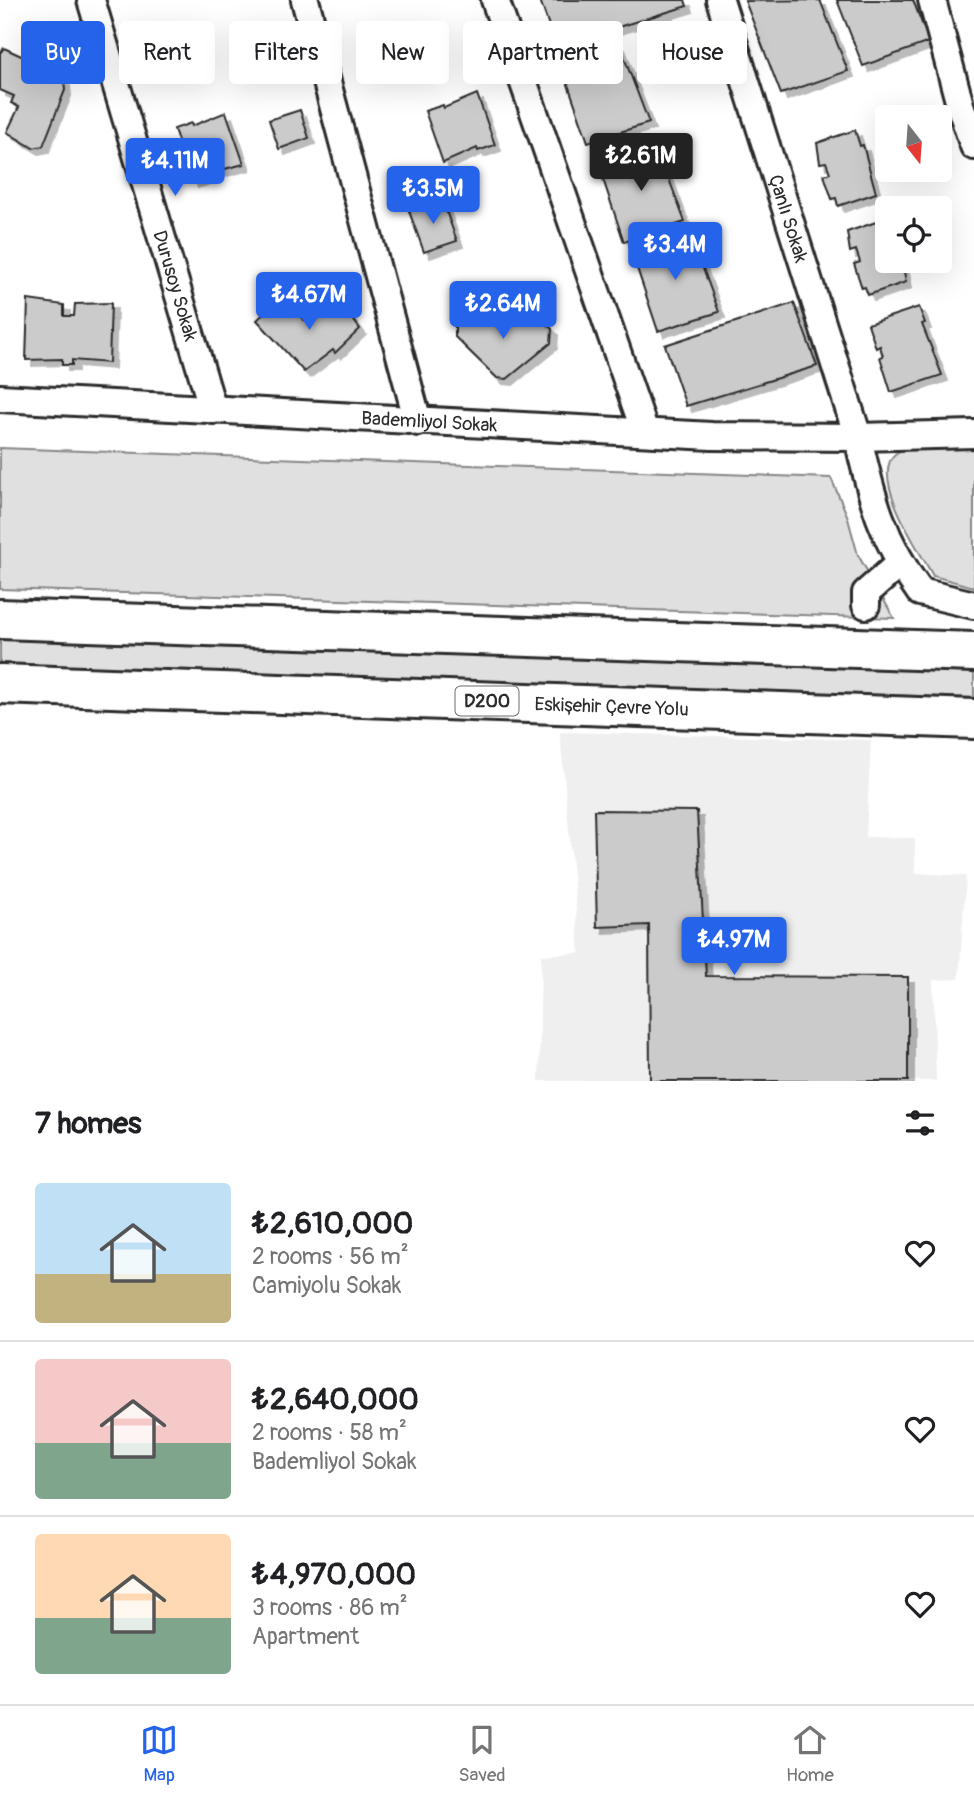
<!DOCTYPE html>
<html lang="en">
<head>
<meta charset="utf-8">
<style>
	:root { --surface:#fff; --page:#f2f2f2; --text:#202124; --muted:#757577; --line:#e0e0e0; --accent:#2563eb }
	body { margin:0; font-family:Pangolin,sans-serif; background:var(--page); color:var(--text); height:100vh; display:flex; flex-direction:column; font-size:26px; white-space:nowrap }
	* { box-sizing:border-box; margin:0 }
	p { font-size:23px; color:var(--muted) }
	.icon { flex:none; width:38px; height:38px; fill:none; stroke:currentColor; stroke-width:2; stroke-linecap:round; stroke-linejoin:round }
	.map { position:relative; height:1081px; overflow:hidden }
	.side { display:flex; flex-direction:column; background:var(--surface); flex:1 }
	.side>* { flex:none }
	.guide { position:absolute; left:21px; top:21px; width:933px; height:63px; display:flex; gap:14px }
	.needle { width:46px; rotate:163deg }
	.controls { position:absolute; left:875px; top:105px; display:grid; gap:14px }
	.controls a { display:grid; place-items:center; width:77px; height:77px; border-radius:7px; background:var(--surface); box-shadow:0 7px 28px #0002; font-size:35px }
	.price { position:absolute; translate:-50% -60px; padding:0 16px; border-radius:7px; background:var(--accent); color:#fff; font-size:23px; line-height:46px; filter:drop-shadow(0 2px 4px #0008) }
	.price::after { content:''; position:absolute; left:50%; top:42px; width:21px; height:16px; margin-left:-10px; background:inherit; clip-path:polygon(0 0,100% 0,50% 100%) }
	.price.on { background:#222; color:#fff }
	ul { padding:0; list-style:none }
	li { display:flex; align-items:center; gap:21px; height:175px; padding:0 35px }
	li+li { border-top:2px solid var(--line) }
	li span { display:grid; place-items:center; flex:none; width:196px; height:140px; border-radius:7px; color:#555 }
	li>.icon { margin-inline-start:auto }
	span .icon { width:84px; height:84px; fill:#fffc; stroke-width:1 }
	li b { font-size:30px }
	h2 { display:flex; justify-content:space-between; align-items:center; height:84px; padding:0 35px; font-size:30px }
	.pill { padding:0 24px; border-radius:7px; background:var(--surface); box-shadow:0 7px 28px #0002; font-size:24px; line-height:63px }
	.pill.on { background:var(--accent); color:#fff }
	.menu { display:flex; justify-content:space-around; align-items:center; height:98px; border-top:2px solid var(--line); background:var(--surface); font-size:19px; color:var(--muted) }
	.menu a { display:grid; justify-items:center; gap:4px }
	.menu .on { color:var(--accent) }
	.map>svg:first-child { display:block }
	.built { fill:#efefef }
	.green { fill:#e0e0e0; stroke:#868686; stroke-width:2 }
	.building { fill:#cbcbcb; stroke:#2b2b2b; stroke-width:2; filter:url(#shadow) }
	.lines { fill:none; stroke-linecap:round; stroke-linejoin:round }
	.street-casing { stroke:#2b2b2b; stroke-width:32 }
	.highway-casing { stroke:#2b2b2b; stroke-width:44 }
	.street { stroke:#fff; stroke-width:26 }
	.highway { stroke:#fff; stroke-width:38 }
	.labels { text-anchor:middle; stroke-width:7; stroke-linejoin:round; paint-order:stroke }
	.shield { fill:#fff; stroke:#6b6b6b; stroke-width:2 }
	.shield-label { font-size:18px; font-weight:bold; fill:#2b2b2b }
	.street-label { font-size:19px; fill:#2b2b2b; stroke:#fff }
</style>
</head>
<body>
<div class="map">
<svg width="974" height="1081" viewBox="0 0 974 1081">
	<defs>
		<filter id="shadow"><feDropShadow dx="6" dy="6" stdDeviation="0" flood-color="#0004"/></filter>
	</defs>
	<rect width="100%" height="100%" fill="#fff"/>
	<filter id="ink" filterUnits="userSpaceOnUse"><feTurbulence type="fractalNoise" baseFrequency=".0143" numOctaves="2"/><feDisplacementMap in="SourceGraphic" scale="14" xChannelSelector="R" yChannelSelector="G"/><feConvolveMatrix kernelMatrix="1 2 1 2 8 2 1 2 1" color-interpolation-filters="sRGB"/></filter>
	<g filter="url(#ink)">
		<!-- built -->
		<polygon class="built" points="560,732 871,740 866,837 915,838 915,873 966,876 959,979 933,980 936,1081 539,1081 541,955 580,953"/>
		<!-- green -->
		<g class="green">
			<path d="M927,443L974,447V587L933,576C921,553 869,477 895,454C902,448 918,446 927,443Z"/>
			<polygon points="0,448 831,478 847,515 858,555 894,618 0,589"/>
			<polygon points="0,639 974,671 974,698 0,665"/>
		</g>
		<!-- building -->
		<g class="building">
			<polygon points="540,0 685,0 687,6 556,46"/>
			<polygon points="820,0 848,71 781,94 745,1"/>
			<polygon points="837,0 913,0 929,42 863,66"/>
			<polygon points="619,44 649,123 588,142 561,64"/>
			<polygon points="4,48 30,60 27,66 36,70 38,67 64,80 65,90 43,146 33,148 7,132 19,107 11,103 14,96 0,90 0,53"/>
			<polygon points="477,94 495,145 478,151 477,148 443,163 425,111 443,105 444,108"/>
			<polygon points="300,110 309,138 279,149 269,120"/>
			<polygon points="226,112 244,164 209,173 210,176 192,182 174,129 191,123 192,126"/>
			<polygon points="855,130 860,146 863,145 876,193 838,206 836,198 832,199 824,175 830,173 826,162 820,163 817,143"/>
			<polygon points="656,144 685,222 624,242 598,164"/>
			<polygon points="442,200 457,241 424,252 409,211"/>
			<polygon points="885,219 887,261 902,261 906,282 868,295 865,287 862,288 854,264 860,262 856,250 850,252 847,232"/>
			<polygon points="690,233 719,312 658,331 632,253"/>
			<polygon points="285,299 304,320 311,314 316,320 335,302 342,309 344,307 360,329 335,353 333,350 304,372 257,320 275,303 277,306"/>
			<polygon points="28,300 64,305 64,316 74,316 75,304 111,303 109,363 72,360 72,365 62,365 62,359 26,360"/>
			<polygon points="794,303 817,366 686,406 665,345"/>
			<polygon points="480,307 499,329 507,321 512,326 530,310 552,329 551,343 507,379 497,378 455,337 455,324"/>
			<polygon points="919,307 925,323 922,324 942,375 891,392 880,357 883,356 880,346 876,348 868,324"/>
			<polygon points="594,810 697,811 706,976 908,977 908,1081 650,1081 649,925 597,927"/>
		</g>
		<g class="lines">
			<!-- street casing -->
			<g class="street-casing">
				<g id="street">
					<path id="s1" d="M91,0L213,410"/>
					<polyline points="305,0 418,422"/>
					<polyline points="495,0 645,432"/>
					<path id="s2" d="M720,0L858,437L974,434"/>
					<polyline points="932,0 960,105 974,146"/>
					<path id="s3" d="M0,398L712,436L858,437C871,497 883,541 920,592L974,605"/>
					<polyline points="866,605 866,593 899,564"/>
				</g>
			</g>
			<!-- highway casing -->
			<g class="highway-casing">
				<g id="highway">
					<polyline points="0,619 974,652"/>
					<path id="s4" d="M0,684L974,719"/>
				</g>
			</g>
			<!-- street -->
			<use href="#street" class="street"/>
			<!-- highway -->
			<use href="#highway" class="highway"/>
		</g>
	</g>
	<g class="labels">
		<!-- shield labels -->
		<rect class="shield" x="455.5" y="686.5" width="63" height="29" rx="5"/>
		<g class="shield-label">
			<text x="487" y="707">D200</text>
		</g>
		<!-- street labels -->
		<g class="street-label">
			<text dy="7" stroke="none"><textPath href="#s2" startOffset="229">Çanlı Sokak</textPath></text>
			<text dy="7" stroke="none"><textPath href="#s1" startOffset="298">Durusoy Sokak</textPath></text>
			<text dy="7" stroke="none"><textPath href="#s3" startOffset="430">Bademliyol Sokak</textPath></text>
			<text dy="7" stroke="none"><textPath href="#s4" startOffset="612">Eskişehir Çevre Yolu</textPath></text>
		</g>
	</g>
</svg>
<div class="controls">
<a><svg class="needle" viewBox="-14 -14 28 28"><path d="M0-13l5 13h-10z" fill="#e53935"/><path d="M0 13l5-13h-10z" fill="#757577"/></svg></a>
<a><svg class="icon" aria-label="locate" viewBox="0 0 24 24"><circle cx="12" cy="12" r="6"/><path d="M12 2v4M12 18v4M2 12h4M18 12h4"/></svg></a>
</div>
<b class="price on" style="left:641px;top:193px">₺2.61M</b>
<b class="price" style="left:175px;top:198px">₺4.11M</b>
<b class="price" style="left:433px;top:226px">₺3.5M</b>
<b class="price" style="left:675px;top:282px">₺3.4M</b>
<b class="price" style="left:309px;top:332px">₺4.67M</b>
<b class="price" style="left:503px;top:341px">₺2.64M</b>
<b class="price" style="left:734px;top:977px">₺4.97M</b>
<div class="guide">
<a class="pill on">Buy</a>
<a class="pill">Rent</a>
<a class="pill">Filters</a>
<a class="pill">New</a>
<a class="pill">Apartment</a>
<a class="pill">House</a>
</div>
</div>
<section class="side">
<h2>7 homes<svg class="icon" aria-label="filters" viewBox="0 0 24 24"><path d="M4 7h16M4 17h16"/><circle cx="9" cy="7" r="2"/><circle cx="15" cy="17" r="2"/></svg></h2>
<ul>
<li><span style="background:linear-gradient(#bfe0f5 65%,#c2b280 0)"><svg class="icon" aria-label="home" viewBox="0 0 24 24"><path d="M3 11l9-7 9 7M6 9v11h12V9"/></svg></span><div><b>₺2,610,000</b><p>2 rooms · 56 m²</p><p>Camiyolu Sokak</p></div><svg class="icon" aria-label="heart" viewBox="0 0 24 24"><path d="M12 20l-8-8c-3-5 5-10 8-4 3-6 11-1 8 4z"/></svg></li>
<li><span style="background:linear-gradient(#f6c9c9 60%,#7fa58c 0)"><svg class="icon" aria-label="home" viewBox="0 0 24 24"><path d="M3 11l9-7 9 7M6 9v11h12V9"/></svg></span><div><b>₺2,640,000</b><p>2 rooms · 58 m²</p><p>Bademliyol Sokak</p></div><svg class="icon" aria-label="heart" viewBox="0 0 24 24"><path d="M12 20l-8-8c-3-5 5-10 8-4 3-6 11-1 8 4z"/></svg></li>
<li><span style="background:linear-gradient(#ffd9b3 60%,#7fa58c 0)"><svg class="icon" aria-label="home" viewBox="0 0 24 24"><path d="M3 11l9-7 9 7M6 9v11h12V9"/></svg></span><div><b>₺4,970,000</b><p>3 rooms · 86 m²</p><p>Apartment</p></div><svg class="icon" aria-label="heart" viewBox="0 0 24 24"><path d="M12 20l-8-8c-3-5 5-10 8-4 3-6 11-1 8 4z"/></svg></li>
</ul>
</section>
<nav class="menu">
<a class="on"><svg class="icon" aria-label="map" viewBox="0 0 24 24"><path d="M3 6l6-2 6 2 6-2v14l-6 2-6-2-6 2zM9 4v14M15 6v14"/></svg>Map</a>
<a><svg class="icon" aria-label="saved" viewBox="0 0 24 24"><path d="M7 4h10v16l-5-4-5 4z"/></svg>Saved</a>
<a><svg class="icon" aria-label="home" viewBox="0 0 24 24"><path d="M3 11l9-7 9 7M6 9v11h12V9"/></svg>Home</a>
</nav>
</body>
</html>
